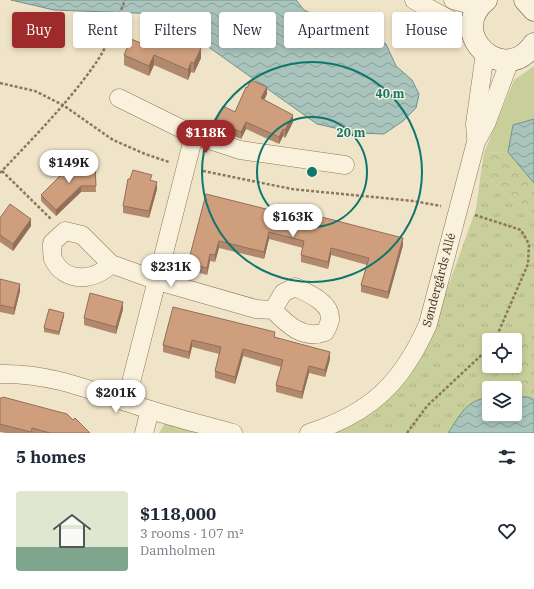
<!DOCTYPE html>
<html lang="en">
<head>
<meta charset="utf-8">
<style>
	:root { --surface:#fff; --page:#f6f6f7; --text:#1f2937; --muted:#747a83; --line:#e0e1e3; --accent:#9e2a2b }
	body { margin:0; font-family:"IBM Plex Serif",serif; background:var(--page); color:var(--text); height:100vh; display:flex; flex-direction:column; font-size:15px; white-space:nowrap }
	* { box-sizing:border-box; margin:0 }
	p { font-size:13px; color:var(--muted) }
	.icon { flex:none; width:22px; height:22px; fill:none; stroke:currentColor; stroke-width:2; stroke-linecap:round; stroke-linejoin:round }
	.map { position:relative; height:433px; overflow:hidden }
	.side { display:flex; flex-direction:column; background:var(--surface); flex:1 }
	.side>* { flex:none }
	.top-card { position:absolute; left:12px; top:12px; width:510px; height:36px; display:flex; gap:8px }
	.buttons { position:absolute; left:482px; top:333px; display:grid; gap:8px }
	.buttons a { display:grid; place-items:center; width:40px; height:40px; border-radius:4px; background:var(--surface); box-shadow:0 2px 6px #0003; font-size:20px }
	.price { position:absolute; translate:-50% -34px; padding:0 9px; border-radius:14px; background:#fff; color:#222; font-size:13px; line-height:26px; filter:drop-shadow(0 1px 2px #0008) }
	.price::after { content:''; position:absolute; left:50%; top:24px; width:12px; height:9px; margin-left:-6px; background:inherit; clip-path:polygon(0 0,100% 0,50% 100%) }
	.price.active { background:var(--accent); color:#fff }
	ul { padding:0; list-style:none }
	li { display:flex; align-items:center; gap:12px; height:100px; padding:0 16px }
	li+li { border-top:1px solid var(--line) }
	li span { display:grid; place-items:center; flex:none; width:112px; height:80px; border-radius:4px; color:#555 }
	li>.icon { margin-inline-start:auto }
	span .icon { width:48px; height:48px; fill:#fffc; stroke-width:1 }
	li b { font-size:17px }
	h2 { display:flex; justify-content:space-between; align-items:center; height:48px; padding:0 16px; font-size:17px }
	.tag { padding:0 14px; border-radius:4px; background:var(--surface); box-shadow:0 2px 6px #0003; font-size:14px; line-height:36px }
	.tag.active { background:var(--accent); color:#fff }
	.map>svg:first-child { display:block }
	.grass { fill:#c9cf9b }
	.forest { fill:url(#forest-crowns) }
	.park { fill:url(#park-tufts) }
	.water { fill:url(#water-waves); stroke:#6f938a }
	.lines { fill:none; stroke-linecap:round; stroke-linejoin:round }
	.street-casing { stroke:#8d765c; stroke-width:19 }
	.secondary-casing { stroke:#6f573f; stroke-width:23 }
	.path { stroke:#8d765c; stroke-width:2.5; stroke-dasharray:3 2; stroke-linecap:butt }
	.street { stroke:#faf1dc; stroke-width:18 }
	.secondary { stroke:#faf1dc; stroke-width:22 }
	.wall { fill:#b2896c }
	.shaded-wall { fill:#916f58 }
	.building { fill:#cf9f7d; stroke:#916f58 }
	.ring { fill:none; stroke:#0f766e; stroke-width:2 }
	.labels { text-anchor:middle; stroke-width:3; stroke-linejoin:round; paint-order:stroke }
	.street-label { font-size:12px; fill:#3d2e20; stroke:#f7eed8 }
	.centre { fill:#0f766e; stroke:#f7eed8; stroke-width:2 }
	.ring-label { font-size:12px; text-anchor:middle; font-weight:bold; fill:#0f766e; stroke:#f7eed8; stroke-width:3; stroke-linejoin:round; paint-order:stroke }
</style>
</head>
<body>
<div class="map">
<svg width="534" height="433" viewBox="0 0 534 433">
	<defs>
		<pattern id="forest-crowns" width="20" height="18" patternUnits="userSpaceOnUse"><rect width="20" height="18" fill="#c9cf9b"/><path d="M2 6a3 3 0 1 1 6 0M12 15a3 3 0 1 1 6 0" fill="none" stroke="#aeb285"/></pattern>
		<pattern id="park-tufts" width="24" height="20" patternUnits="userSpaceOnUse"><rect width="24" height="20" fill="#c9cf9b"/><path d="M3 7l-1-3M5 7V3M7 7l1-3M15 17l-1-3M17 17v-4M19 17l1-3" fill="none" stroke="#aeb285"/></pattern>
		<pattern id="water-waves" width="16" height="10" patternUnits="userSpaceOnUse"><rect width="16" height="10" fill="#a9c4bc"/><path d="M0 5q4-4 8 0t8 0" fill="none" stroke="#8ba098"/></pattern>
	</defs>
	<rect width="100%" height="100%" fill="#f0e4c8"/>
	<!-- grass -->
	<polygon class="grass" points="534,66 534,119 513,125 508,152 484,153 514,80"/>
	<!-- forest -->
	<g class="forest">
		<polygon points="508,152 534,183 534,217 481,172 484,153"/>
		<polygon points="534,320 534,400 528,397 515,397 515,388 489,388 505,366 515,366 515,353"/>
	</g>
	<!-- park -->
	<g class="park">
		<polygon points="481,172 534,217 534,320 518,349 515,353 515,340 489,340 489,366 505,366 481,399 469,404 448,433 331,433 365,416 407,380 424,353 476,209"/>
		<polygon points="165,423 209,433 159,433"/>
	</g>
	<!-- water -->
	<g class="water">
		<polygon points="11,0 296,0 304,10 330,22 371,35 386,44 396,66 412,80 419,94 416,108 403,121 384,134 357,133 317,124 162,14 54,10"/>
		<polygon points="534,119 534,183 508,152 513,125"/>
		<path d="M515,397H528L534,400V433H448C460,416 466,399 489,398V414H515Z"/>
	</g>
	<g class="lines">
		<!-- street casing -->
		<g class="street-casing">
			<g id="street">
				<polyline points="414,0 472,32"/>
				<polyline points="453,0 479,7"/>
				<polyline points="119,98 194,135 240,150 345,165"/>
				<polyline points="476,137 475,124 485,53"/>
				<path d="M111,264C95,281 65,284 53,259C52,255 52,248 52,243L65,231L82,235L111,264L158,281L256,309L273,310C288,325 303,340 325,332C327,329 329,324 330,320C332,303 308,293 295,287L283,293L273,310"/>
				<path d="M0,374C53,372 102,395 151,410C178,419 206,425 233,433"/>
				<polyline points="126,402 194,135"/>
				<polyline points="144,433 150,410"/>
				<path d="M309,433C371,413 402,383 428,324L476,142L486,124L510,60"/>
			</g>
		</g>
		<!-- secondary casing -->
		<g class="secondary-casing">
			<g id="secondary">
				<path d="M486,0C445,33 504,88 534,44"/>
				<polyline points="525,0 534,10"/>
			</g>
		</g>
		<!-- path -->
		<g class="path">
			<polyline points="0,83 35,91 63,105 113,140 145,154 169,162"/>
			<polyline points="2,171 52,220"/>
			<polyline points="203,171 292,189 413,201 441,206"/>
			<path d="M0,173C32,139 66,105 93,67C108,47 116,23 125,0"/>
			<polyline points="475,215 521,230 529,244 528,264 495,340"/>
			<polyline points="407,433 427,406 489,348"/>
		</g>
		<!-- street -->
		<use href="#street" class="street"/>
		<!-- secondary -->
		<use href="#secondary" class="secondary"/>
	</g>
	<!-- wall -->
	<g class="wall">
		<polygon points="175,30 173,33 193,44 201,58 194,73 191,72 188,80 154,65 149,76 124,65 124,55 143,44"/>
		<polygon points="267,94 264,100 293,122 285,138 283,136 279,144 246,129 241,139 216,128 216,121"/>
		<polygon points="95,166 96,192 81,192 56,216 41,201 41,195"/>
		<polygon points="152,181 157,189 149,218 123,213 123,206"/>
		<polygon points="206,194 274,217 307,226 403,245 388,299 361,292 361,285 367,265 331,255 328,269 301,262 301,255 303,248 269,239 264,259 219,248 215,262 210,261 207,275 188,270 188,263"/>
		<polygon points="0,218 31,226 13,251 0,242"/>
		<polygon points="0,279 20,291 14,315 0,312"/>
		<polygon points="173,307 275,337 330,359 325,377 309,373 302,399 276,392 276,385 281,367 243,356 235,384 215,378 215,371 219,354 192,347 189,359 163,352 163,345"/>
		<polygon points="123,309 116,334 84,325 84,318"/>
		<polygon points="64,316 59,335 44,332 44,328"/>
		<polygon points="0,398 73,420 90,433 6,433 0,432"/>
	</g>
	<!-- shaded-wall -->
	<g class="shaded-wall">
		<polygon points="175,20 175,30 169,42 169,32"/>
		<polygon points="201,48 201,58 194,73 194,63"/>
		<polygon points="154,55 154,65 149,76 149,66"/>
		<polygon points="191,62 191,72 188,80 188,70"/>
		<polygon points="267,87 267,94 261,106 261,98"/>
		<polygon points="293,115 293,122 285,138 285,130"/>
		<polygon points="246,122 246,129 241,139 241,132"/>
		<polygon points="283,129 283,136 279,144 279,137"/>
		<polygon points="157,182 157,189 149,218 149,211"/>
		<polygon points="81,186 81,192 56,216 56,210"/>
		<polygon points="31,219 31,226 13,251 13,244"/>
		<polygon points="269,232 269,239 264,259 264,252"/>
		<polygon points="403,238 403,245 388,299 388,292"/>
		<polygon points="219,241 219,248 215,262 215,255"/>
		<polygon points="331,248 331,255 328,269 328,262"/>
		<polygon points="210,254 210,261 207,275 207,268"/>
		<polygon points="20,284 20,291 14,315 14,308"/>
		<polygon points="123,302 123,309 116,334 116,327"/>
		<polygon points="64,313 64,316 59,335 59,332"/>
		<polygon points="192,340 192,347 189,359 189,352"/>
		<polygon points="243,349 243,356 235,384 235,377"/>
		<polygon points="330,352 330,359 325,377 325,370"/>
		<polygon points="309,366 309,373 302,399 302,392"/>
	</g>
	<!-- building -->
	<g class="building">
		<polygon points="159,13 175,20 169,32 193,42 193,44 201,48 194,63 191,62 188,70 154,55 149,66 124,55 131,39 143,44 154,20 156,21"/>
		<polygon points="251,80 267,87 261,98 293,115 285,130 283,129 279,137 246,122 241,132 216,121 223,106 235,112 246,87 247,88"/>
		<polygon points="95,166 96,186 81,186 56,210 41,195 64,172 63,167"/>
		<polygon points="133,170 152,175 150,180 157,182 149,211 123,206 128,179 130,179"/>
		<polygon points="206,194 274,211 273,217 307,226 310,214 403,238 388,292 361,285 369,258 331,248 328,262 301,255 304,241 269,232 264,252 219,241 215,255 210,254 207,268 188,263"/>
		<polygon points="10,204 31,219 13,244 0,235 0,218"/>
		<polygon points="0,279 20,284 14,308 0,305"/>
		<polygon points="90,293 123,302 116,327 84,318"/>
		<polygon points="173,307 275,332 274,337 330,352 325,370 309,366 302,392 276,385 283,360 243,349 235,377 215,371 221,347 192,340 189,352 163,345"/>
		<polygon points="49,309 64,313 59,332 44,328"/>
		<polygon points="3,397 67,414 73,420 75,418 90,433 50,433 32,428 31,432 0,424 0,398 2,398"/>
	</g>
	<!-- distance rings -->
	<g class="ring">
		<circle cx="312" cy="172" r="55"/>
		<circle cx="312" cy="172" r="110"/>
	</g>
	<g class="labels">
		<!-- street labels -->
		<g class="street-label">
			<text transform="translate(439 280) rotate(-75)" y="4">Søndergårds Allé</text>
		</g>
	</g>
	<circle cx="312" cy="172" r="6" class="centre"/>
	<g class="ring-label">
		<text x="390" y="98">40 m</text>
		<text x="351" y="137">20 m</text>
	</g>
</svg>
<div class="buttons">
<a><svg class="icon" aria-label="locate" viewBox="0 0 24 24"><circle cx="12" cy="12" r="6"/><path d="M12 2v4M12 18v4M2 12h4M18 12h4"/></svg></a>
<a><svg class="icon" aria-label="layers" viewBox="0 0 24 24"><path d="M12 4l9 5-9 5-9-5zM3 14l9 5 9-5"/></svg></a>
</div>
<b class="price active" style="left:206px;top:154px">$118K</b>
<b class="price" style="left:69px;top:184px">$149K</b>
<b class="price" style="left:293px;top:238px">$163K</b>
<b class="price" style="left:171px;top:288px">$231K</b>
<b class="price" style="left:116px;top:414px">$201K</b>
<div class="top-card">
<a class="tag active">Buy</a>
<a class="tag">Rent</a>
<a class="tag">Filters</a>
<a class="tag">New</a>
<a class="tag">Apartment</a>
<a class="tag">House</a>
</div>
</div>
<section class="side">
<h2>5 homes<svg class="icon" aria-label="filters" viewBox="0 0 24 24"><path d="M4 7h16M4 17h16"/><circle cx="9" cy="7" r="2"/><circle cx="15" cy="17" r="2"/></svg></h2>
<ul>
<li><span style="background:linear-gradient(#dfe7d0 70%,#7fa58c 0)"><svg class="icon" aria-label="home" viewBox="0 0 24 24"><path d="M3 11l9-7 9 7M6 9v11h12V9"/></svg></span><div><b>$118,000</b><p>3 rooms · 107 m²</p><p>Damholmen</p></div><svg class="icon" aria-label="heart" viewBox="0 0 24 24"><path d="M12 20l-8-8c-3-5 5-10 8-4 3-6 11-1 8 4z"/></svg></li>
</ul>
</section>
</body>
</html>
